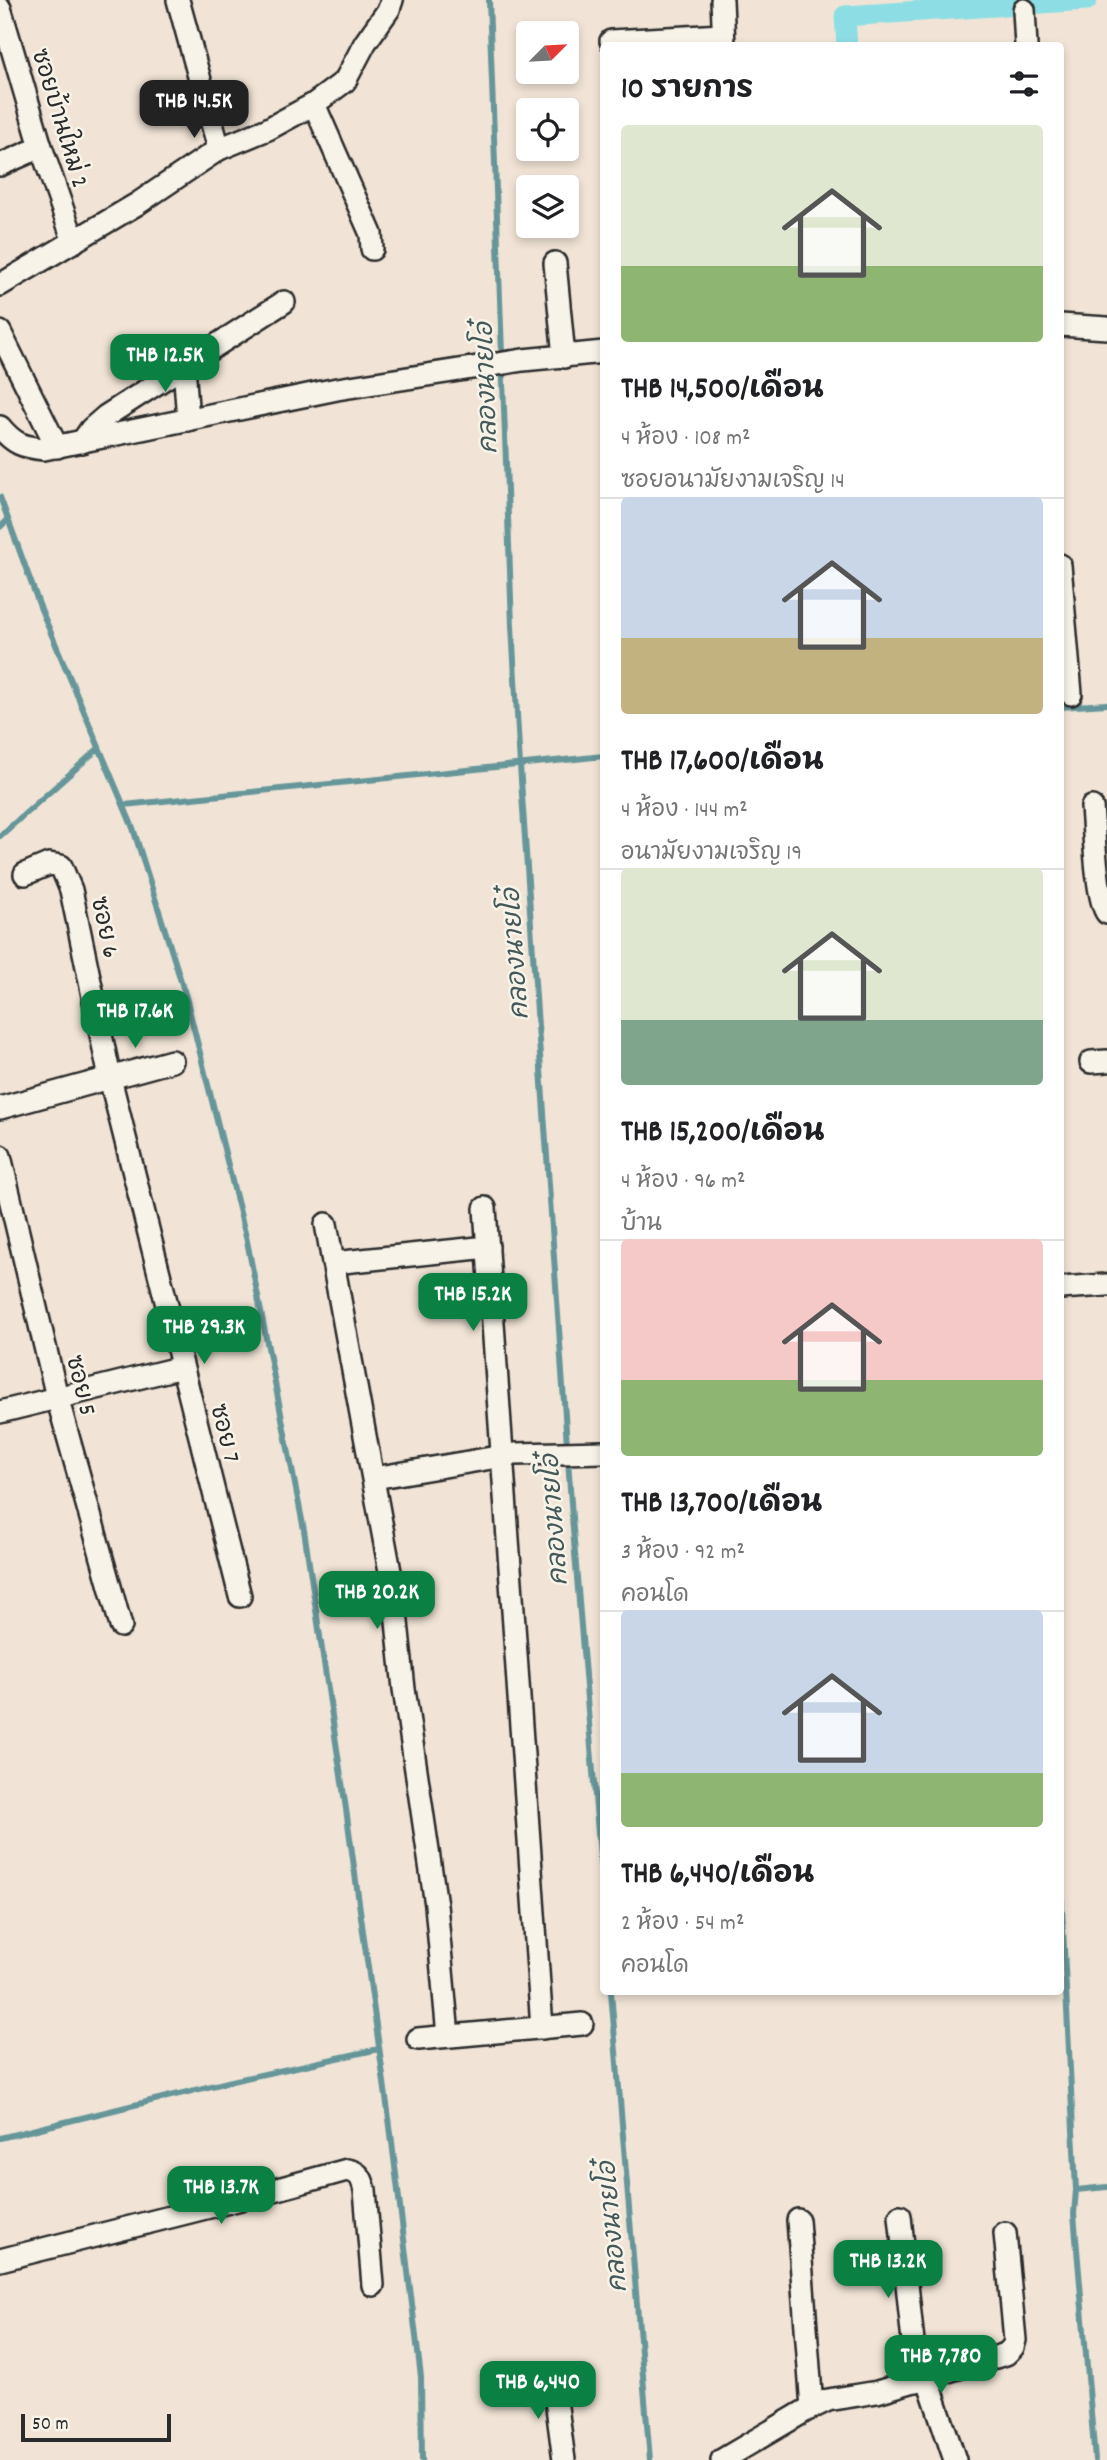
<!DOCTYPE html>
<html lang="th">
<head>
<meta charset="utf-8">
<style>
	:root { --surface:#fff; --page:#f6f6f6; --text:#202124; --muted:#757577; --line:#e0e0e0; --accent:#0b8043 }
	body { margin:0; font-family:Dekko,"Playpen Sans Thai",sans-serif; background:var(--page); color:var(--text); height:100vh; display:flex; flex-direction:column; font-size:26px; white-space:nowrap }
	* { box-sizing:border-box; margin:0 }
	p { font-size:23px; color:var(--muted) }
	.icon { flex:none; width:38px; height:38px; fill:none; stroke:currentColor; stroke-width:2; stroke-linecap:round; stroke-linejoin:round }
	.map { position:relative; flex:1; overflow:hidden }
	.sheet { position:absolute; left:600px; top:42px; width:464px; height:1953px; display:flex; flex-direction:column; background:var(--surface); border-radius:7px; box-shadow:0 4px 10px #0003 }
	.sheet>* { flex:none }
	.needle { width:46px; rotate:66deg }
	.buttons { position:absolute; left:516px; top:21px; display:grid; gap:14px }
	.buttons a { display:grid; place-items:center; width:63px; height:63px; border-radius:7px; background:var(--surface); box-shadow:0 4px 10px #0003; font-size:35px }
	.scale { position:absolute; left:21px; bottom:18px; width:150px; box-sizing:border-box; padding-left:7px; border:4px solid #2b2b2b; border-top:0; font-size:19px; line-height:24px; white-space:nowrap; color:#2b2b2b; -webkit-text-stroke:5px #f7f3e8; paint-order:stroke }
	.price { position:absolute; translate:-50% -60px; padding:0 16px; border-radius:14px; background:var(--accent); color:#fff; font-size:23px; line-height:46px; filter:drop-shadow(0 2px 4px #0008) }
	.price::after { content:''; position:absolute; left:50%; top:42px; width:21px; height:16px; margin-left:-10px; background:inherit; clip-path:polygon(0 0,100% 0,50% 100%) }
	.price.on { background:#222; color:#fff }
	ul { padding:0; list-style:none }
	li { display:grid; align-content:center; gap:14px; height:371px; padding:0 21px }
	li+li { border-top:2px solid var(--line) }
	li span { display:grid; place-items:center; height:217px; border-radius:7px; color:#555 }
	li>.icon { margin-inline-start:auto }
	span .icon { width:126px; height:126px; fill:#fffc; stroke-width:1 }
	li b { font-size:30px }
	h2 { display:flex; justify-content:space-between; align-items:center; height:84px; padding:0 21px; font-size:30px }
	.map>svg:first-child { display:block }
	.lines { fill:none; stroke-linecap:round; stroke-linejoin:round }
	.stream { stroke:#66969a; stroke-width:6 }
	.canal { stroke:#8ddee4; stroke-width:21 }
	.minor-casing { stroke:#2b2b2b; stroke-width:26 }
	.minor { stroke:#f7f3e8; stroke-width:21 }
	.labels { text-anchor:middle; stroke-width:5; stroke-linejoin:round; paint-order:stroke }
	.street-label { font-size:24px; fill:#2b2b2b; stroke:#f7f3e8 }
	.water-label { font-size:26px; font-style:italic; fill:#445859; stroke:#f7f3e8 }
</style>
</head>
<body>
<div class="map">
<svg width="1107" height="2460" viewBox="0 0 1107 2460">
	<rect width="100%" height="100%" fill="#f1e4d6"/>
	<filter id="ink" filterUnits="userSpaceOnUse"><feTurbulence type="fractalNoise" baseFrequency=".0143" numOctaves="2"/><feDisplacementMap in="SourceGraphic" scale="14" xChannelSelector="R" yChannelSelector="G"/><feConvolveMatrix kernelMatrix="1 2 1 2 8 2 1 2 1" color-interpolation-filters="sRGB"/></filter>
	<g filter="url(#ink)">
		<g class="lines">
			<!-- stream -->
			<g class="stream">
				<polyline points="489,0 512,626 520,766 572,1517 604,1905"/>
				<polyline points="0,497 40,607 133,828 186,997 247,1241 304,1530 346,1809 390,2126 421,2377 422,2460"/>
				<polyline points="0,527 8,520"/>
				<polyline points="1060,707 1107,704"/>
				<polyline points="124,805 604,756"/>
				<polyline points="0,836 99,748"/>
				<polyline points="1060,1869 1076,2190"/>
				<polyline points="611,1992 650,2460"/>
				<polyline points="0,2138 232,2081 379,2049"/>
				<polyline points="1095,2460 1074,2214 1076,2190 1107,2187"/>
			</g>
			<!-- canal -->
			<polyline class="canal" points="847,46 845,16 1087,0"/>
			<!-- minor casing -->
			<g class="minor-casing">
				<g id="minor">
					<polyline points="178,0 219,149"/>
					<polyline points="722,0 724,46"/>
					<polyline points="0,8 41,147 74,242"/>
					<polyline points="1024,10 1026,46"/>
					<polyline points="611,41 723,35"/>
					<polyline points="314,104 371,234 372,249"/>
					<polyline points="0,165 41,147"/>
					<polyline points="555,263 564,357"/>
					<polyline points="0,285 137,204 219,149 268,129 314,104 345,81 365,43 389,9 392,0"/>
					<polyline points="1060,325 1107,328"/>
					<polyline points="0,332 57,447"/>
					<polyline points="184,366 188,420"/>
					<path d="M0,427C14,444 23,447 44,449L337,389L523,360L604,352"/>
					<polyline points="82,442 91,429 106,416 284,302"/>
					<polyline points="1060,565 1071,694"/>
					<path d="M1092,807C1094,828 1096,899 1107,913"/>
					<polyline points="25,874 49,864 61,866 71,890 110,1078 240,1596"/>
					<polyline points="1091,1062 1107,1061"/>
					<polyline points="0,1108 172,1061"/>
					<polyline points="0,1156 57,1397 121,1626"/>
					<polyline points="485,1208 542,2028"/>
					<polyline points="326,1224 394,1593 404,1689 436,1905 448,2036"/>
					<polyline points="333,1263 488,1247"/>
					<polyline points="1060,1288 1107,1285"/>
					<polyline points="0,1412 182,1367"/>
					<polyline points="374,1478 515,1454 604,1452"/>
					<polyline points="418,2039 582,2024"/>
					<polyline points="900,2216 917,2381"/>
					<polyline points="798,2220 812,2408"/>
					<path d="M0,2260L249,2197L347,2170C360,2172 362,2179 365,2190L373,2285"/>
					<polyline points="553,2377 564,2460"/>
					<polyline points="927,2377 955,2460"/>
					<polyline points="722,2460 805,2411 828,2400 877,2392 1006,2354 1013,2347 1015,2340 1005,2233"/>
				</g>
			</g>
			<!-- minor -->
			<use href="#minor" class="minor"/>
		</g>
	</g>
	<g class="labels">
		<!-- street labels -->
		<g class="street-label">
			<text transform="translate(61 118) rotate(73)" y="8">ซอยบ้านใหม่ 2</text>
			<text transform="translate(106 927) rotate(78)" y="8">ซอย 6</text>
			<text transform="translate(82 1385) rotate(76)" y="8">ซอย 5</text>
			<text transform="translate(226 1433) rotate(76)" y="8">ซอย 7</text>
		</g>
		<!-- water labels -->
		<g class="water-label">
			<text transform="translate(485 388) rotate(-92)" y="9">คลองนายโอ๋</text>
			<text transform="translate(514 954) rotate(-94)" y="9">คลองนายโอ๋</text>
			<text transform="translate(553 1520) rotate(-94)" y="9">คลองนายโอ๋</text>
			<text transform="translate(611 2227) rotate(-95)" y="9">คลองนายโอ๋</text>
		</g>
	</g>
</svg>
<div class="buttons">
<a><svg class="needle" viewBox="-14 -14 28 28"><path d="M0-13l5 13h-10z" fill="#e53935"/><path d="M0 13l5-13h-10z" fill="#757577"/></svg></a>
<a><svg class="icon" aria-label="locate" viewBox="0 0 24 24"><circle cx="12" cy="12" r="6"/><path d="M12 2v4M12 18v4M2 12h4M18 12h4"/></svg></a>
<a><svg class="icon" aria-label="layers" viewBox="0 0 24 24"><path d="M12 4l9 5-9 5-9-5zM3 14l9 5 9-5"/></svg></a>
</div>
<div class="scale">50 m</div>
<b class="price on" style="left:194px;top:140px">THB 14.5K</b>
<b class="price" style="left:165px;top:394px">THB 12.5K</b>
<b class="price" style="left:135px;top:1050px">THB 17.6K</b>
<b class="price" style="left:473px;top:1333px">THB 15.2K</b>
<b class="price" style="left:204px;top:1366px">THB 29.3K</b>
<b class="price" style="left:377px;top:1631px">THB 20.2K</b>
<b class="price" style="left:221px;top:2226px">THB 13.7K</b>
<b class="price" style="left:888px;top:2300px">THB 13.2K</b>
<b class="price" style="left:941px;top:2395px">THB 7,780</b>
<b class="price" style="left:538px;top:2421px">THB 6,440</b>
<section class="sheet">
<h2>10 รายการ<svg class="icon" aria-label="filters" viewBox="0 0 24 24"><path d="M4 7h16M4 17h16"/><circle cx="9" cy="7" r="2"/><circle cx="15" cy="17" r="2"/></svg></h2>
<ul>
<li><span style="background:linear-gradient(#dfe7d0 65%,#8fb573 0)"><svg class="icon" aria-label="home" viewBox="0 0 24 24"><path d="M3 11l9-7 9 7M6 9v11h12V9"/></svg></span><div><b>THB 14,500/เดือน</b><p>4 ห้อง · 108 m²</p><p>ซอยอนามัยงามเจริญ 14</p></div></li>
<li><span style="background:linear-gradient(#c9d6e8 65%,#c2b280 0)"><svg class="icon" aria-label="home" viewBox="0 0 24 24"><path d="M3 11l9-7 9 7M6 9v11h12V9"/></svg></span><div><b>THB 17,600/เดือน</b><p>4 ห้อง · 144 m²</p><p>อนามัยงามเจริญ 19</p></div></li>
<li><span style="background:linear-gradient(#dfe7d0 70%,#7fa58c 0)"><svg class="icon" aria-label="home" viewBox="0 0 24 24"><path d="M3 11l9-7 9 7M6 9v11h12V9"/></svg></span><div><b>THB 15,200/เดือน</b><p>4 ห้อง · 96 m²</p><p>บ้าน</p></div></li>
<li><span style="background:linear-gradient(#f6c9c9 65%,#8fb573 0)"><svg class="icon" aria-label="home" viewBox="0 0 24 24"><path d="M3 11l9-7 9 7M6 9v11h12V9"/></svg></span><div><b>THB 13,700/เดือน</b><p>3 ห้อง · 92 m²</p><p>คอนโด</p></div></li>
<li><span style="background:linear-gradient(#c9d6e8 75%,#8fb573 0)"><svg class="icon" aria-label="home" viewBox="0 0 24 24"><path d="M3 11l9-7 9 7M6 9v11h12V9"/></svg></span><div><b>THB 6,440/เดือน</b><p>2 ห้อง · 54 m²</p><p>คอนโด</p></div></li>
</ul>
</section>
</div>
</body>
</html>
